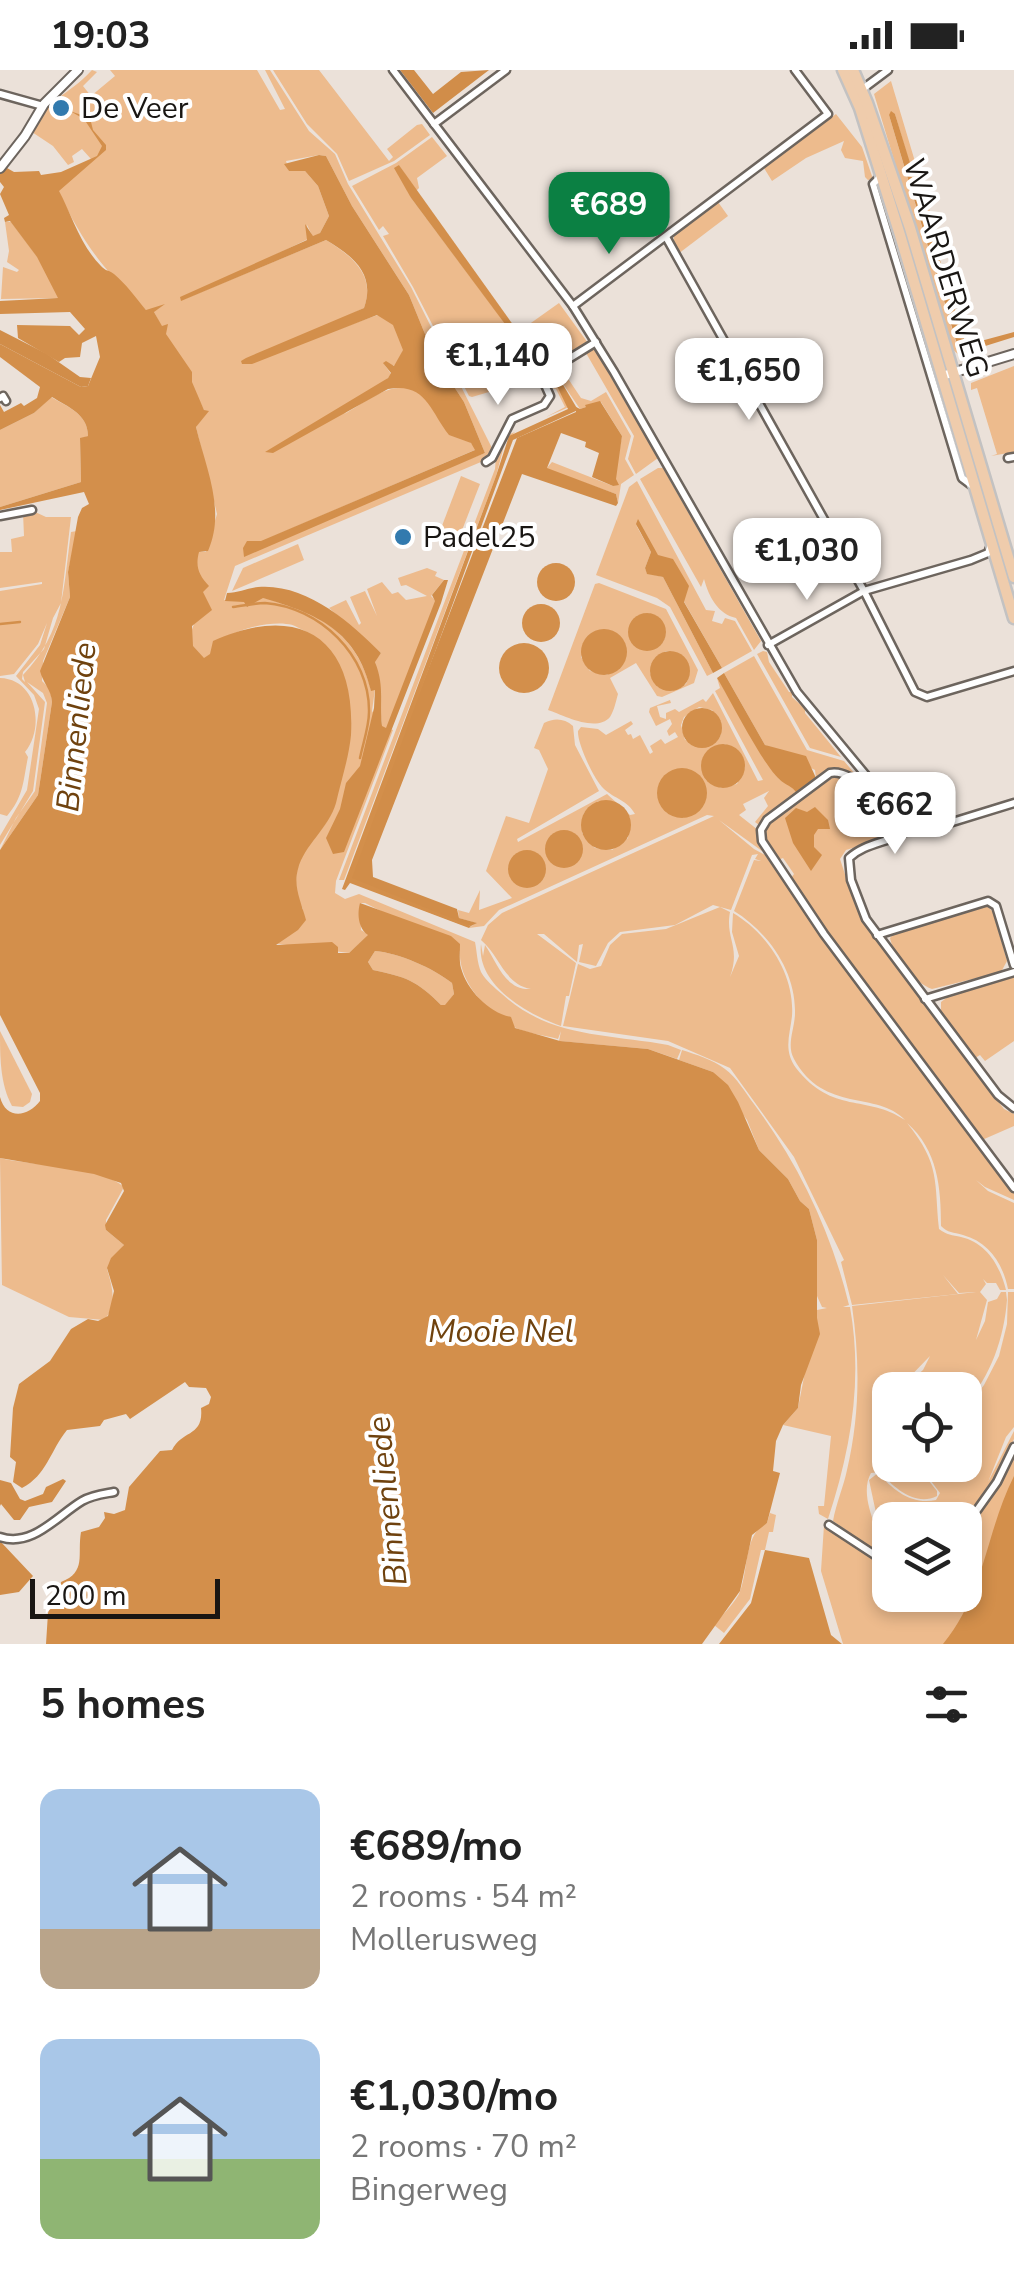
<!DOCTYPE html>
<html lang="en">
<head>
<meta charset="utf-8">
<style>
	:root { --surface:#fff; --page:#f2f2f2; --text:#222; --muted:#767676; --accent:#0b8043 }
	body { margin:0; font-family:"Nunito Sans",sans-serif; background:var(--page); color:var(--text); height:100vh; display:flex; flex-direction:column; font-size:38px; white-space:nowrap }
	* { box-sizing:border-box; margin:0 }
	p { font-size:32px; color:var(--muted) }
	.icon { flex:none; width:55px; height:55px; fill:none; stroke:currentColor; stroke-width:2; stroke-linecap:round; stroke-linejoin:round }
	.map { position:relative; height:1574px; overflow:hidden }
	.side { display:flex; flex-direction:column; background:var(--surface); flex:1 }
	.side>* { flex:none }
	.buttons { position:absolute; left:872px; top:1302px; display:grid; gap:20px }
	.buttons a { display:grid; place-items:center; width:110px; height:110px; border-radius:20px; background:var(--surface); box-shadow:0 5px 15px #0003; font-size:50px }
	.scale { position:absolute; left:30px; bottom:25px; width:190px; box-sizing:border-box; padding-left:10px; border:5px solid #191613; border-top:0; font-size:28px; line-height:35px; white-space:nowrap; color:#191613; -webkit-text-stroke:8px #fff; paint-order:stroke }
	.price { position:absolute; translate:-50% -85px; padding:0 22px; border-radius:20px; background:#fff; color:#222; font-size:32px; line-height:65px; filter:drop-shadow(0 2px 5px #0008) }
	.price::after { content:''; position:absolute; left:50%; top:60px; width:30px; height:22px; margin-left:-15px; background:inherit; clip-path:polygon(0 0,100% 0,50% 100%) }
	.price.selected { background:var(--accent); color:#fff }
	ul { padding:0; list-style:none }
	li { display:flex; align-items:center; gap:30px; height:250px; padding:0 40px }
	li span { display:grid; place-items:center; flex:none; width:280px; height:200px; border-radius:20px; color:#555 }
	li>.icon { margin-inline-start:auto }
	span .icon { width:120px; height:120px; fill:#fffc; stroke-width:1 }
	li b { font-size:42px }
	h2 { display:flex; justify-content:space-between; align-items:center; height:120px; padding:0 40px; font-size:42px }
	.status { display:flex; justify-content:space-between; align-items:center; height:70px; padding:0 50px; background:var(--surface); direction:ltr }
	.status svg { height:28px; fill:currentColor }
	.map>svg:first-child { display:block }
	.green { fill:#edbb8d; fill-rule:evenodd }
	.forest { fill:#d18d49 }
	.water { fill:#d38f4b; fill-rule:evenodd }
	.lines { fill:none; stroke-linecap:round; stroke-linejoin:round }
	.stream { stroke:#d38f4b; stroke-width:2.5 }
	.minor-casing { stroke:#6d655e; stroke-width:11 }
	.tertiary-casing { stroke:#6d655e; stroke-width:12 }
	.primary-casing { stroke:#c3c2c2; stroke-width:15 }
	.minor { stroke:#fff; stroke-width:6 }
	.tertiary { stroke:#fff; stroke-width:8 }
	.primary { stroke:#efccac; stroke-width:10 }
	.poi-dot { fill:#327aae; stroke:#fff; stroke-width:4 }
	.labels { text-anchor:middle; stroke-width:8; stroke-linejoin:round; paint-order:stroke }
	.poi-label { font-size:30px; fill:#191613; stroke:#fff; text-anchor:start }
	.street-label { font-size:30px; fill:#191613; stroke:#fff }
	.water-label { font-size:32px; font-style:italic; fill:#6f420e; stroke:#fff }
</style>
</head>
<body>
<div class="status"><b>19:03</b><svg viewBox="0 0 49 12"><path d="M0 12V9h3v3zM5 12V6h3v6zM10 12V3h3v9zM15 12V0h3v12zM26 1h20v11H26zM47 4h2v5h-2z"/></svg></div>
<div class="map">
<svg width="1014" height="1574" viewBox="0 0 1014 1574">
	<rect width="100%" height="100%" fill="#ebe1d9"/>
	<!-- green -->
	<g class="green">
		<path d="M92,0L97,2L83,16L91,26L115,6L110,0H257L280,40L285,39L265,0H270L309,61L335,84L348,114L411,217L492,378L488,389L235,496L224,530C238,532 250,527 263,528C270,528 279,533 286,535C330,547 360,575 371,620L375,619L372,641L382,656L375,591L381,583L329,538L346,530L359,555L361,553L350,527L365,521L377,546L367,519L382,512L392,524L398,522L406,530L427,526L406,515L401,516L398,508L427,498L437,502L435,506L444,510L431,526L436,531L387,658L393,660L336,811L335,823L345,829L359,824L475,872C477,882 477,892 481,902C486,911 494,917 502,924C549,968 609,964 668,975L681,980L677,989L648,979L559,971L561,961L558,969C543,965 525,963 512,956C486,941 458,911 460,881L365,833H360L361,860L369,865L349,883L272,873L303,839C294,823 294,804 301,788C310,770 327,757 334,737C337,730 336,721 339,714C353,664 361,592 307,562C300,559 294,554 286,554C270,552 239,558 227,568C219,575 213,583 205,589L192,581L190,565L202,532L196,504L197,482H206L217,444L196,357L204,340L154,242L146,240C101,197 85,176 58,121L91,89L82,79L72,86L74,92L68,95L53,76L32,62C49,26 67,27 92,0ZM319,85L326,86L352,136L409,225L434,286L464,332L485,383L267,469L477,379L420,322C392,308 368,331 344,344L388,308L391,304L384,294L396,296L405,276L392,250L378,245L369,248L248,293L364,238C376,205 352,186 326,170L182,230L308,169L307,155L313,167L320,163L329,146L318,116L305,101H289L286,91Z"/>
		<polygon points="273,0 319,0 389,91 393,87 387,79 417,55 422,54 430,65 394,91 349,111 337,84 307,54"/>
		<polygon points="891,11 936,162 930,163 895,44 889,45 960,286 951,278 874,24"/>
		<polygon points="836,44 862,77 873,109 868,110 865,107 863,91 845,88 841,80 844,71 806,88 772,111 764,98"/>
		<polygon points="432,67 447,86 417,108 419,118 416,121 399,95 411,128 514,265 559,233 588,273 533,309 472,327 469,326 413,217 383,166 389,164 383,156 379,160 352,116 396,93"/>
		<polygon points="718,132 728,146 678,184 673,175 674,166"/>
		<polygon points="5,152 11,152 39,189 59,228 1,229 3,197 17,202 19,200 7,192 9,181"/>
		<polygon points="594,278 658,388 636,404 628,389 634,366 586,283"/>
		<polygon points="1014,296 1014,382 991,386 997,384 977,318 971,320 971,313"/>
		<polygon points="561,298 581,328 591,331 606,322 631,366 625,389 634,405 621,414 618,433 616,424 546,399 552,392 613,416 622,366 601,332 580,339 559,308 556,314 569,337 546,347 565,337 556,319 548,317 548,305"/>
		<path d="M51,327C68,337 88,344 88,366L80,369L81,412L0,437V360L34,343Z"/>
		<polygon points="515,362 505,372 496,406 344,810 339,810 495,399 496,387 507,365"/>
		<path d="M658,398H663L761,571L754,580L736,548C718,544 709,527 704,509L701,517L640,409Z"/>
		<polygon points="461,406 480,414 459,468 440,461"/>
		<polygon points="637,411 706,540 715,541 712,551 722,554 725,548 735,551 752,581 722,598 658,486 636,455 651,482 645,498 647,503 663,507 713,603 707,606 670,537 657,528 596,505 629,417"/>
		<path d="M33,441L46,447H71L61,533L53,548L44,579L23,602L22,609L25,612L23,605C65,561 63,519 71,462L77,461L68,502L70,527L43,591L42,611L50,619L52,632L38,725L0,780L16,748L35,721L47,633L43,623L27,612L45,632L33,721L0,775V766L27,720L39,639L34,625L16,606L40,575L47,553L38,574L14,604L0,606V521L42,514V512L0,518V482H12L11,469L24,466L23,443Z"/>
		<polygon points="298,474 304,490 232,521 243,498"/>
		<path d="M599,513L666,539L698,600L694,613L662,627L657,626L636,593L610,608L618,624C616,631 614,641 610,647C596,663 563,645 548,640L595,514ZM649,543C682,558 660,593 633,574C624,560 632,545 649,543ZM601,560L617,564L626,579L623,595L607,605L590,601L581,587L591,563ZM666,581C685,582 695,597 686,614L672,621L658,617L650,603L654,589Z"/>
		<polygon points="763,581 767,582 769,592 789,622 792,622 792,627 805,639 805,643 841,687 810,678 757,584"/>
		<polygon points="754,586 807,680 844,691 861,711 837,699 816,708 815,700 765,675 724,603"/>
		<path d="M0,608C37,609 45,658 25,682L28,687C23,711 24,726 7,746L0,744Z"/>
		<path d="M717,608L779,709L793,717L797,724L759,755L755,752L768,736L764,728L769,721L743,734L746,740L739,745L758,760L762,781L719,750L754,779L765,785L810,850L1014,1123V1130L985,1117L976,1110L988,1121L1014,1133V1219H1008C1003,1194 989,1172 963,1165C953,1162 948,1163 941,1156C941,1118 938,1080 907,1053C941,1095 934,1112 939,1159C947,1165 952,1165 961,1167C987,1173 1000,1196 1006,1220H1000L996,1213H987L983,1209L986,1214L980,1222L987,1230L976,1270L985,1251L988,1232L997,1229L1001,1222H1006L1007,1230C1004,1268 991,1306 965,1335V1320H900L923,1300L930,1286L897,1320H890L883,1351L890,1335V1378L885,1380H890V1395H916L937,1421V1426C916,1437 894,1418 880,1402L871,1403C860,1422 873,1452 882,1471L869,1410L878,1403C894,1421 912,1435 936,1430L940,1423L919,1395H965V1339L984,1315L999,1286L1007,1254L1008,1222H1014V1357L1006,1367L988,1412L1014,1361V1369L992,1415L965,1452L961,1449L890,1450V1491L833,1451C836,1434 844,1415 847,1400C860,1345 860,1291 852,1236L976,1222L959,1223L943,1205L958,1224L852,1235L841,1192L844,1190L794,1087L730,998L668,971L563,956L578,894L590,899L601,896L610,875L622,864L666,859L720,837L730,842C725,869 741,876 730,907L739,886L732,862L733,843C767,863 795,904 792,946C790,965 783,980 796,998C833,1045 866,1024 905,1050C877,1020 824,1044 794,989C786,975 795,958 795,943C796,901 768,862 734,841L754,790L761,791L755,789L758,784L752,785L731,840L713,835L675,855L620,862L608,873L596,896L579,892L583,874L579,875L577,892L544,864H537L576,893L569,926H566L561,956C527,944 476,915 481,874L483,886L485,875C497,892 505,921 531,919C504,914 500,886 481,870L488,855L502,843L714,746L707,745L499,840L484,856L469,858L476,853L459,848L458,840L469,843L480,820L479,840L512,828L486,801L506,746L529,753L548,699L539,680L534,678L544,653C554,648 564,648 573,656L575,675L599,721L517,769L518,772L607,724L630,745L635,744C627,730 615,729 604,719C594,710 577,673 578,661L581,657L598,659L606,665L631,651L633,654L625,660L628,665L631,664L633,669L640,665L650,684L653,682L650,676L661,669L665,674L678,667L675,662L669,666L667,661L672,654L670,649L656,656L649,642L650,638L670,630L671,633L657,636L660,647L666,649V643L675,639L679,642L703,629L706,632L713,623L758,711L763,710L715,621L720,618ZM699,637L712,640L721,652V665L715,673L685,670L681,655L684,647ZM725,674L739,682L745,697L737,714L721,718L706,710L701,694L710,679ZM679,699L690,700L684,748L667,743L658,726L664,707ZM598,731L617,733L630,748L628,768L612,780L595,778L582,763L584,743Z"/>
		<path d="M835,706C863,713 881,728 901,749L900,758L885,768L846,780L840,789L854,832L866,856L991,1022L1004,1039L1014,1044V1056L982,1070L821,853L791,808L794,804L783,788L778,790C769,776 759,765 771,750Z"/>
		<path d="M987,836L993,842L1007,891L1001,902L932,919C914,913 894,887 890,868L895,862Z"/>
		<path d="M375,881C399,883 433,898 452,913L454,924L445,936L441,935C416,910 406,907 373,900L368,892Z"/>
		<polygon points="1014,906 1014,971 985,991 980,985 975,988 941,942 941,932 949,926"/>
		<path d="M0,961L32,1024L30,1032L23,1037L12,1036C0,1014 0,987 0,961Z"/>
		<path d="M682,980C697,985 712,989 725,999C737,1008 745,1022 754,1034C799,1095 831,1161 849,1235L843,1237H850C863,1310 851,1379 828,1449L819,1444L818,1436H824L831,1366L783,1355L798,1338L817,1240L827,1238L822,1237L817,1226V1170L809,1139L800,1131L788,1109L759,1080L747,1050L713,1002L679,990Z"/>
		<path d="M0,1088C33,1096 100,1096 124,1117L106,1150V1160L124,1175L107,1199C112,1216 118,1235 104,1250L69,1247L2,1215Z"/>
		<polygon points="1014,1386 1014,1408 976,1532 946,1574 843,1574 821,1501 824,1455 890,1499 890,1525 965,1525 965,1463 998,1418"/>
		<path d="M770,1443L776,1445L773,1462H769L765,1480H761L750,1529L724,1563L714,1555C722,1545 733,1535 739,1524C749,1502 743,1464 767,1453Z"/>
	</g>
	<!-- forest -->
	<g class="forest">
		<polygon points="400,0 414,0 433,24 461,2 489,0 433,43"/>
		<polygon points="0,260 47,284 80,307 91,308 88,316 81,317 0,274"/>
		<polygon points="491,279 500,289 512,280 532,298 532,307 518,312 510,300 504,299 490,308 475,310 470,298"/>
		<polygon points="600,331 622,366 616,409 619,415 613,416 592,407 599,383 585,377 586,372 561,363 547,398 616,424 618,433 616,436 522,404 372,790 373,807 457,839 459,848 477,853 471,856 460,854 347,811 517,368 576,342 576,337 580,339 586,337 585,335"/>
		<polygon points="638,449 658,485 673,489 689,516 684,532 722,598 713,603 663,507 647,504 645,498 651,482 636,454"/>
		<path d="M444,510H448L441,533L344,782L333,784L326,768L340,739L346,713L360,696L374,638L375,620L371,621C357,561 318,544 263,528L247,537L244,532L225,531L227,523C238,523 247,518 258,517C306,513 350,552 381,583L375,592C385,618 379,630 382,656L386,658L435,531L432,525Z"/>
		<path d="M724,603L765,675L806,686L816,708L797,724C792,715 786,716 779,709C762,693 731,631 717,608Z"/>
		<polygon points="815,737 828,750 830,759 818,759 814,765 814,777 822,785 811,801 793,773 785,748 796,738 807,742"/>
		<polygon points="63,1409 66,1411 52,1432 29,1437 20,1450 14,1450 1,1434 0,1436 0,1410 11,1413 20,1429 25,1431 43,1424 46,1417"/>
		<polygon points="0,1471 33,1506 19,1522 0,1525"/>
	</g>
	<!-- water -->
	<g class="water">
		<path d="M70,41L90,48L93,60L106,75V80L59,121C71,143 80,175 101,196C108,203 106,198 114,204C126,214 136,228 146,240L165,234L154,242L162,256L168,254L166,264L192,302V312L204,340L209,341L196,357C206,399 226,440 208,481L199,482C195,497 199,505 209,516L203,522L212,540L192,556L193,576L204,588L210,584L213,571C299,532 356,567 351,665C349,687 341,711 336,733C329,758 304,775 298,799C293,817 301,831 306,850L298,860L276,875L332,872L338,877V883H349L368,865C358,858 357,844 360,833L451,866L460,874C460,882 459,891 461,898C467,920 489,943 511,947L515,958L560,971L648,979L713,1002L728,1015L738,1032L759,1080L788,1109L800,1131L809,1139L817,1170V1248L820,1264L801,1315L798,1338L783,1355L776,1371L773,1401L780,1403L767,1453L752,1465L740,1521L702,1574H46L48,1543L54,1523H60L61,1512C87,1502 77,1485 81,1462L99,1457L105,1448L104,1442L114,1444L125,1440L129,1417L160,1381L172,1380C182,1360 204,1367 201,1338L209,1334L211,1327L206,1318L189,1317L185,1312L130,1349L126,1344L104,1350L100,1356L67,1360C50,1381 47,1405 22,1418L13,1412L16,1392L10,1387L13,1338L19,1314L50,1291L71,1259L88,1249L98,1251L108,1246L114,1221L107,1198L111,1188L124,1175L106,1160L105,1155L124,1121L121,1113L94,1104L0,1088V1027C6,1050 28,1047 40,1031V1023L0,945V780L38,725L52,632C51,619 43,613 40,601L70,527L68,502L78,447L82,438L89,434L84,422L0,440V437L81,412L80,368L88,366C88,344 68,337 52,327L34,343L0,360V335L4,342L21,333L24,336L37,328L40,317L0,287V274L81,317L88,316L100,287L96,266L82,273L80,287L65,288L59,292L18,268L17,255L70,256L79,265L85,259L70,242L0,244V231L58,228L37,187L10,151L5,152L4,148L9,145L0,124L4,117L0,112V94L14,102L39,101L41,105L61,102L97,86L102,76L84,49ZM375,881C399,883 433,898 452,913L454,924L445,935H441C416,910 406,907 373,900L368,892Z"/>
		<polygon points="891,41 895,44 966,275 1014,262 1014,267 963,283 959,281 889,45"/>
		<path d="M319,85L326,86L352,136L409,225L434,286L464,332L485,383L244,487L243,478L247,471H261L475,380L471,373L449,365C430,341 426,312 388,319L273,383L265,382L388,308L391,303L383,293L386,291L394,296L403,280L393,255L377,245L252,294H242L241,291L246,288L364,238C376,204 353,186 326,170L181,231L180,227L307,170L305,154L313,166L320,163L329,146L318,116L305,101H289L284,94Z"/>
		<polygon points="399,95 541,294 537,297 411,128 394,98"/>
		<polygon points="555,306 559,308 578,340 513,370 352,808 471,856 469,858 350,813 345,820 342,819 496,406 509,366 568,339 556,314 551,310"/>
		<circle cx="556" cy="512" r="19"/>
		<circle cx="541" cy="553" r="19"/>
		<circle cx="647" cy="562" r="19"/>
		<circle cx="604" cy="582" r="23"/>
		<circle cx="524" cy="598" r="25"/>
		<circle cx="670" cy="601" r="20"/>
		<circle cx="702" cy="658" r="20"/>
		<circle cx="723" cy="696" r="22"/>
		<circle cx="682" cy="723" r="25"/>
		<circle cx="606" cy="755" r="25"/>
		<circle cx="564" cy="779" r="19"/>
		<circle cx="527" cy="799" r="19"/>
		<path d="M1014,1406V1574H943C985,1523 985,1464 1014,1406Z"/>
		<polygon points="765,1480 809,1488 831,1565 842,1574 719,1574 751,1533"/>
	</g>
	<g class="lines">
		<!-- stream -->
		<g class="stream">
			<path d="M233,537C243,536 254,533 265,533C319,537 370,585 369,642C369,657 363,673 360,688"/>
			<polyline points="0,554 20,552"/>
		</g>
		<!-- minor casing -->
		<g class="minor-casing">
			<g id="minor">
				<polyline points="393,0 573,236 614,302 797,622 874,715 917,759 933,758 1014,733"/>
				<polyline points="860,21 888,0"/>
				<polyline points="0,24 43,36"/>
				<polyline points="434,54 506,0"/>
				<polyline points="880,107 873,114 962,408 974,417"/>
				<polyline points="666,167 864,521 915,622 927,627 1014,601"/>
				<polyline points="573,236 828,44 795,0"/>
				<polyline points="0,328 3,326 6,331"/>
				<polyline points="1008,388 1014,387"/>
				<polyline points="486,392 492,388 512,349 544,335 550,326 541,306 596,272"/>
				<polyline points="0,446 32,440"/>
				<polyline points="768,575 864,521 971,490 988,483 991,475"/>
				<path d="M873,715C856,714 845,700 830,703L767,750L761,760L762,771L824,864L1014,1118"/>
				<path d="M914,756C894,773 867,771 849,788L851,810L866,849L998,1025L1014,1038"/>
				<polyline points="877,865 988,831 996,836 1014,895"/>
				<polyline points="925,929 1014,902"/>
				<polyline points="829,1455 890,1495"/>
				<polyline points="965,1457 997,1412 1014,1377"/>
				<path d="M0,1467C32,1478 57,1446 82,1431C92,1425 103,1424 114,1422"/>
			</g>
		</g>
		<!-- tertiary casing -->
		<g class="tertiary-casing">
			<g id="tertiary">
				<polyline points="0,98 25,66 44,34 78,0"/>
				<polyline points="942,306 1014,284"/>
			</g>
		</g>
		<!-- primary casing -->
		<g class="primary-casing">
			<g id="primary">
				<polyline points="843,0 860,38 900,165 1014,548"/>
				<polyline points="853,0 867,33 910,158 1014,507"/>
			</g>
		</g>
		<!-- minor -->
		<use href="#minor" class="minor"/>
		<!-- tertiary -->
		<use href="#tertiary" class="tertiary"/>
		<!-- primary -->
		<use href="#primary" class="primary"/>
	</g>
	<!-- markers -->
	<g class="poi-dot">
		<circle cx="61" cy="38" r="10"/>
		<circle cx="403" cy="467" r="10"/>
	</g>
	<g class="labels">
		<!-- poi labels -->
		<g class="poi-label">
			<text x="81" y="48">De Veer</text>
			<text x="423" y="477">Padel25</text>
		</g>
		<!-- street labels -->
		<g class="street-label">
			<text transform="translate(946 198) rotate(73)" y="10">WAARDERWEG</text>
		</g>
		<!-- water labels -->
		<g class="water-label">
			<text transform="translate(76 657) rotate(-84)" y="11">Binnenliede</text>
			<text x="501" y="1272">Mooie Nel</text>
			<text transform="translate(387 1431) rotate(-96)" y="11">Binnenliede</text>
		</g>
	</g>
</svg>
<div class="buttons">
<a><svg class="icon" aria-label="locate" viewBox="0 0 24 24"><circle cx="12" cy="12" r="6"/><path d="M12 2v4M12 18v4M2 12h4M18 12h4"/></svg></a>
<a><svg class="icon" aria-label="layers" viewBox="0 0 24 24"><path d="M12 4l9 5-9 5-9-5zM3 14l9 5 9-5"/></svg></a>
</div>
<div class="scale">200 m</div>
<b class="price selected" style="left:609px;top:187px">€689</b>
<b class="price" style="left:498px;top:338px">€1,140</b>
<b class="price" style="left:749px;top:353px">€1,650</b>
<b class="price" style="left:807px;top:533px">€1,030</b>
<b class="price" style="left:895px;top:787px">€662</b>
</div>
<section class="side">
<h2>5 homes<svg class="icon" aria-label="filters" viewBox="0 0 24 24"><path d="M4 7h16M4 17h16"/><circle cx="9" cy="7" r="2"/><circle cx="15" cy="17" r="2"/></svg></h2>
<ul>
<li><span style="background:linear-gradient(#a9c7e8 70%,#b9a48a 0)"><svg class="icon" aria-label="home" viewBox="0 0 24 24"><path d="M3 11l9-7 9 7M6 9v11h12V9"/></svg></span><div><b>€689/mo</b><p>2 rooms · 54 m²</p><p>Mollerusweg</p></div></li>
<li><span style="background:linear-gradient(#a9c7e8 60%,#8fb573 0)"><svg class="icon" aria-label="home" viewBox="0 0 24 24"><path d="M3 11l9-7 9 7M6 9v11h12V9"/></svg></span><div><b>€1,030/mo</b><p>2 rooms · 70 m²</p><p>Bingerweg</p></div></li>
</ul>
</section>
</body>
</html>
